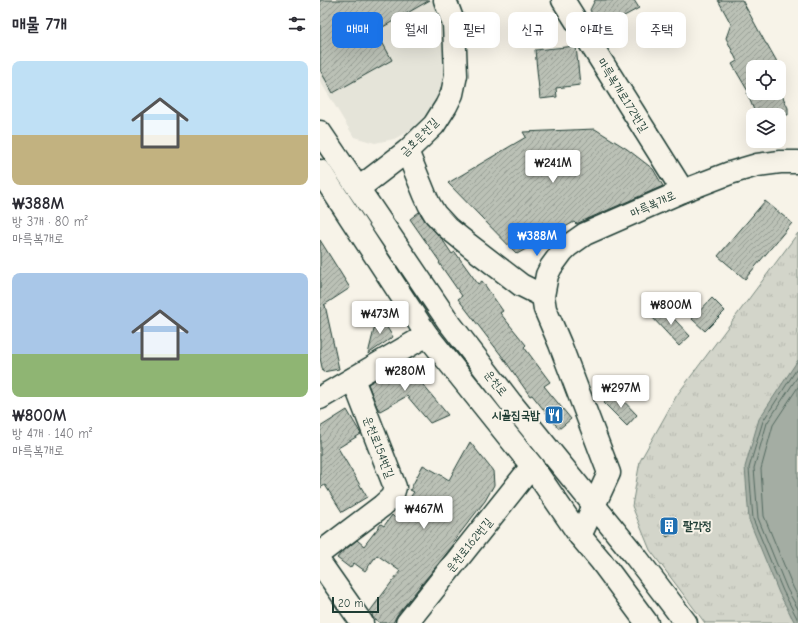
<!DOCTYPE html>
<html lang="ko">
<head>
<meta charset="utf-8">
<style>
	:root { --surface:#fff; --page:#f7f7f7; --text:#2b2b33; --muted:#7c7c81; --accent:#1a73e8 }
	body { margin:0; font-family:"Comic Neue","Poor Story",sans-serif; background:var(--page); color:var(--text); height:100vh; display:flex; flex-direction:column; font-size:15px; white-space:nowrap }
	* { box-sizing:border-box; margin:0 }
	p { font-size:13px; color:var(--muted) }
	.icon { flex:none; width:22px; height:22px; fill:none; stroke:currentColor; stroke-width:2; stroke-linecap:round; stroke-linejoin:round }
	.map { position:relative; flex:1; overflow:hidden }
	.drawer { display:flex; flex-direction:column; background:var(--surface); width:320px }
	.drawer>* { flex:none }
	.hud { position:absolute; left:12px; top:12px; width:380px; height:36px; display:flex; gap:8px }
	.controls { position:absolute; left:426px; top:60px; display:grid; gap:8px }
	.controls a { display:grid; place-items:center; width:40px; height:40px; border-radius:8px; background:var(--surface); box-shadow:0 4px 16px #0002; font-size:20px }
	.scale { position:absolute; left:12px; bottom:10px; width:47px; box-sizing:border-box; padding-left:4px; border:2px solid #1f3d34; border-top:0; font-size:11px; line-height:14px; white-space:nowrap; color:#1f3d34; -webkit-text-stroke:3px #f7f3e8; paint-order:stroke }
	.price { position:absolute; translate:-50% -34px; padding:0 9px; border-radius:4px; background:#fff; color:#222; font-size:13px; line-height:26px; filter:drop-shadow(0 1px 2px #0008) }
	.price::after { content:''; position:absolute; left:50%; top:24px; width:12px; height:9px; margin-left:-6px; background:inherit; clip-path:polygon(0 0,100% 0,50% 100%) }
	.price.on { background:var(--accent); color:#fff }
	ul { padding:0; list-style:none }
	li { display:grid; align-content:center; gap:8px; height:212px; padding:0 12px }
	li span { display:grid; place-items:center; height:124px; border-radius:8px; color:#555 }
	li>.icon { margin-inline-start:auto }
	span .icon { width:72px; height:72px; fill:#fffc; stroke-width:1 }
	li b { font-size:17px }
	h2 { display:flex; justify-content:space-between; align-items:center; height:48px; padding:0 12px; font-size:17px }
	.pill { padding:0 14px; border-radius:8px; background:var(--surface); box-shadow:0 4px 16px #0002; font-size:14px; line-height:36px }
	.pill.on { background:var(--accent); color:#fff }
	main { display:flex; flex:1; min-height:0 }
	.map>svg:first-child { display:block }
	.built { fill:#e5e4d9 }
	.park { fill:url(#park-tufts); stroke:#79897f }
	.water { fill:#a4ada3; stroke:#6f8077 }
	.lines { fill:none; stroke-linecap:round; stroke-linejoin:round }
	.shore { stroke:#546a60; stroke-width:1 }
	.building { fill:url(#building-hatch); stroke:#1f3d34 }
	.minor-casing { stroke:#1f3d34; stroke-width:25 }
	.minor { stroke:#f7f3e8; stroke-width:22 }
	.labels { text-anchor:middle; stroke-width:4; stroke-linejoin:round; paint-order:stroke }
	.street-label { font-size:12px; fill:#1f3d34; stroke:#f7f3e8 }
	.poi-label { font-size:12px; font-weight:bold; fill:#1f3d34; stroke:#f7f3e8; text-anchor:end }
</style>
</head>
<body>
<main>
<section class="drawer">
<h2>매물 7개<svg class="icon" aria-label="filters" viewBox="0 0 24 24"><path d="M4 7h16M4 17h16"/><circle cx="9" cy="7" r="2"/><circle cx="15" cy="17" r="2"/></svg></h2>
<ul>
<li><span style="background:linear-gradient(#bfe0f5 60%,#c2b280 0)"><svg class="icon" aria-label="home" viewBox="0 0 24 24"><path d="M3 11l9-7 9 7M6 9v11h12V9"/></svg></span><div><b>₩388M</b><p>방 3개 · 80 m²</p><p>마륵복개로</p></div></li>
<li><span style="background:linear-gradient(#a9c7e8 65%,#8fb573 0)"><svg class="icon" aria-label="home" viewBox="0 0 24 24"><path d="M3 11l9-7 9 7M6 9v11h12V9"/></svg></span><div><b>₩800M</b><p>방 4개 · 140 m²</p><p>마륵복개로</p></div></li>
</ul>
</section>
<div class="map">
<svg width="478" height="623" viewBox="0 0 478 623">
	<defs>
		<pattern id="park-tufts" width="24" height="20" patternUnits="userSpaceOnUse"><rect width="24" height="20" fill="#d3d5ca"/><path d="M3 7l-1-3M5 7V3M7 7l1-3M15 17l-1-3M17 17v-4M19 17l1-3" fill="none" stroke="#b5b8ae"/></pattern>
		<pattern id="building-hatch" width="6" height="6" patternUnits="userSpaceOnUse"><rect width="6" height="6" fill="#bbc1b6"/><path d="M-1 1l2-2M0 6l6-6M5 7l2-2" fill="none" stroke="#979e95"/></pattern>
	</defs>
	<rect width="100%" height="100%" fill="#f7f3e8"/>
	<filter id="ink" filterUnits="userSpaceOnUse"><feTurbulence type="fractalNoise" baseFrequency=".025" numOctaves="2"/><feDisplacementMap in="SourceGraphic" scale="8" xChannelSelector="R" yChannelSelector="G"/><feConvolveMatrix kernelMatrix="1 2 1 2 8 2 1 2 1" color-interpolation-filters="sRGB"/></filter>
	<g filter="url(#ink)">
		<!-- built -->
		<polygon class="built" points="0,0 116,0 125,26 129,79 118,102 88,132 74,139 55,143 34,137 0,81"/>
		<!-- park -->
		<polygon class="park" points="478,233 478,623 385,623 330,550 312,506 320,461 357,395"/>
		<!-- water -->
		<polygon class="water" points="478,360 478,623 475,623 459,593 429,520 425,467 439,419"/>
		<g class="lines">
			<!-- shore -->
			<g class="shore">
				<polyline points="478,367 443,421 429,468 433,519 463,591 478,620"/>
				<polyline points="478,376 447,423 434,468 438,518 467,589 478,609"/>
				<polyline points="478,387 453,425 441,469 444,516 473,587 478,597"/>
			</g>
		</g>
		<!-- building -->
		<g class="building">
			<polygon points="0,0 110,0 56,31 72,60 13,93 0,70"/>
			<polygon points="275,0 314,0 319,8 280,29 270,10"/>
			<polygon points="398,0 422,0 446,44 447,44 460,67 433,67 433,93 461,93 468,108 468,115 436,115 427,93 429,93 412,64 417,61 406,38 411,24"/>
			<polygon points="256,46 260,85 236,88 237,97 220,99 215,50"/>
			<polygon points="275,129 307,149 333,169 343,186 256,224 254,222 197,254 128,183 206,137 203,132"/>
			<polygon points="445,201 472,223 425,279 398,256"/>
			<polygon points="99,212 106,222 122,239 132,254 135,252 158,284 162,281 183,311 180,313 206,345 204,347 230,382 224,386 251,419 239,429 212,395 210,396 181,355 138,299 142,296 119,263 120,262 90,219"/>
			<polygon points="0,240 30,288 4,305 5,305 19,369 3,372 0,358"/>
			<polygon points="392,298 405,311 385,331 372,319"/>
			<polygon points="343,307 370,336 359,346 332,317"/>
			<polygon points="58,313 73,337 48,354"/>
			<polygon points="88,361 95,372 93,373 128,415 110,423 87,396 60,411 57,407 48,384"/>
			<polygon points="295,392 317,415 307,426 284,403"/>
			<polygon points="27,410 41,434 18,448 47,497 22,512 5,485 0,488 0,427"/>
			<polygon points="150,442 173,471 174,485 165,501 133,542 134,544 131,548 77,615 73,623 60,623 53,618 52,615 53,613 50,611 80,571 57,555 45,571 34,563 30,568 17,558 20,554 37,540 44,546 61,524 64,526 72,515 75,518 94,492 90,490 103,465 121,475 129,480"/>
			<polygon points="345,518 357,523 354,533 347,537 341,528"/>
		</g>
		<g class="lines">
			<!-- minor casing -->
			<g class="minor-casing">
				<g id="minor">
					<polyline points="243,0 363,191"/>
					<polyline points="0,132 128,321 191,403 316,557 366,623"/>
					<polyline points="87,151 105,195 109,204 115,214 128,228 149,245 201,285 223,296"/>
					<polyline points="0,171 107,335 212,466 260,536 281,561 327,623"/>
					<polyline points="39,188 87,151 114,125 126,106 132,94 136,75 134,24 125,0"/>
					<polyline points="0,398 107,335"/>
					<polyline points="260,536 289,473 240,344 225,309 223,296 227,275 231,267 242,252 248,246 265,234 363,191 410,173 437,165 460,162 478,162"/>
					<polyline points="0,553 62,506 72,497 75,487 33,379"/>
					<polyline points="0,563 42,623"/>
					<polyline points="87,623 212,466"/>
				</g>
			</g>
			<!-- minor -->
			<use href="#minor" class="minor"/>
		</g>
	</g>
	<!-- icons -->
	<defs>
		<g id="restaurant-square" transform="scale(1)"><rect x="-9" y="-9" width="18" height="18" rx="4" fill="#1f6fb2" stroke="#f7f3e8"/><path d="M-5-6h1v4h1v-4h1v4h1v-4h1v5L-1.5 .5V6h-2V.5L-5-1ZM5-6V6H3V1.5H1.5Q1.5-4 5-6Z" fill="#fff"/></g>
		<g id="building-square" transform="scale(1)"><rect x="-9" y="-9" width="18" height="18" rx="4" fill="#1f6fb2" stroke="#f7f3e8"/><path d="M-4-6H4V6H1V3H-1V6H-4ZM-2.5-4.3h1.7v1.8h-1.7ZM.8-4.3h1.7v1.8H.8ZM-2.5-1h1.7V.8h-1.7ZM.8-1h1.7V.8H.8Z" fill="#fff"/></g>
	</defs>
	<g fill-rule="evenodd">
		<use href="#restaurant-square" x="234" y="415"/>
		<use href="#building-square" x="349" y="526"/>
	</g>
	<g class="labels">
		<!-- street labels -->
		<g class="street-label">
			<text transform="translate(303 95) rotate(58)" y="4">마륵복개로172번길</text>
			<text transform="translate(99 137) rotate(-45)" y="4">금호운천길</text>
			<text transform="translate(333 204) rotate(-24)" y="4">마륵복개로</text>
			<text transform="translate(176 383) rotate(52)" y="4">운천로</text>
			<text transform="translate(59 447) rotate(69)" y="4">운천로154번길</text>
			<text transform="translate(149 545) rotate(-51)" y="4">운천로162번길</text>
		</g>
		<!-- poi labels -->
		<g class="poi-label">
			<text x="220" y="419">시골집국밥</text>
			<text x="363" y="530" text-anchor="start">팔각정</text>
		</g>
	</g>
</svg>
<div class="controls">
<a><svg class="icon" aria-label="locate" viewBox="0 0 24 24"><circle cx="12" cy="12" r="6"/><path d="M12 2v4M12 18v4M2 12h4M18 12h4"/></svg></a>
<a><svg class="icon" aria-label="layers" viewBox="0 0 24 24"><path d="M12 4l9 5-9 5-9-5zM3 14l9 5 9-5"/></svg></a>
</div>
<div class="scale">20 m</div>
<b class="price" style="left:233px;top:184px">₩241M</b>
<b class="price on" style="left:217px;top:257px">₩388M</b>
<b class="price" style="left:351px;top:326px">₩800M</b>
<b class="price" style="left:60px;top:335px">₩473M</b>
<b class="price" style="left:85px;top:392px">₩280M</b>
<b class="price" style="left:301px;top:409px">₩297M</b>
<b class="price" style="left:104px;top:530px">₩467M</b>
<div class="hud">
<a class="pill on">매매</a>
<a class="pill">월세</a>
<a class="pill">필터</a>
<a class="pill">신규</a>
<a class="pill">아파트</a>
<a class="pill">주택</a>
</div>
</div>
</main>
</body>
</html>
